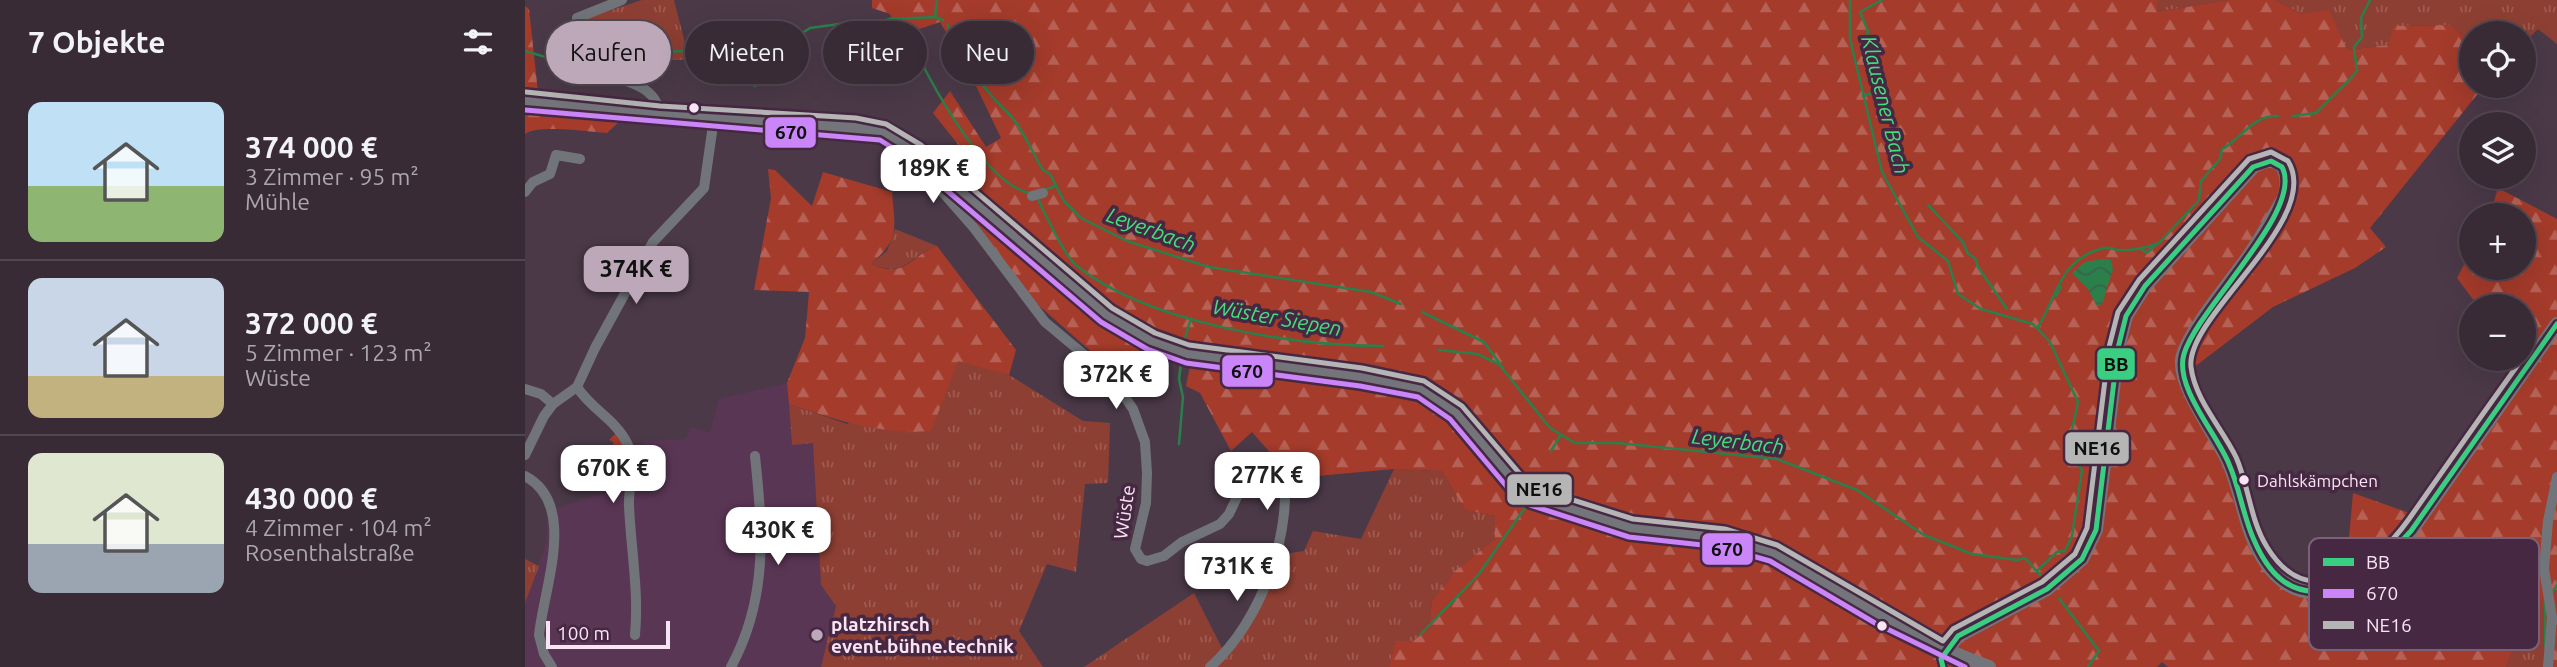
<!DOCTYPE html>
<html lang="de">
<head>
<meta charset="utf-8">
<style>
	:root { --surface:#382b36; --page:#3f333e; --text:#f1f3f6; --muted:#aba7ad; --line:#524751; --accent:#bca8b8 }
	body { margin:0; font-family:Ubuntu,sans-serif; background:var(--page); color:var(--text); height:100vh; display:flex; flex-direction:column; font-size:26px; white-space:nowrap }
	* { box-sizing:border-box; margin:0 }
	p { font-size:23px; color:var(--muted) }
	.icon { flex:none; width:38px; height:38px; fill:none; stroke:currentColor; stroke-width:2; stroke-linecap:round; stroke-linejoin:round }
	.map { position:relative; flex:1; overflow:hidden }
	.details { display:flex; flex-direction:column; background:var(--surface); width:525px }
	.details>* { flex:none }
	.hud { position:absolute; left:21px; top:21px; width:665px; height:63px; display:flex; gap:14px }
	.fabs { position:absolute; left:1934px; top:21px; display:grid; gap:14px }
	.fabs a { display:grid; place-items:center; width:77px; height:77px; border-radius:50%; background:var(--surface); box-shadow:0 7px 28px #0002,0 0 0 2px var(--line); font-size:35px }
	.scale { position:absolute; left:21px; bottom:18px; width:124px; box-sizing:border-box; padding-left:7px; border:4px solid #f9e4f5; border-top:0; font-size:19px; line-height:24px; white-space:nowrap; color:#f9e4f5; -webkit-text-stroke:5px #472843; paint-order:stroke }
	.price { position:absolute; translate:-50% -60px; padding:0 16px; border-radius:14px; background:#fff; color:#222; font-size:23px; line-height:46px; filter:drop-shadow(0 2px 4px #0008) }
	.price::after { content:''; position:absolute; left:50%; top:42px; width:21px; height:16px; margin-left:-10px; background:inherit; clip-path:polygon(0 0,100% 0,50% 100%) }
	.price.selected { background:var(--accent); color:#111 }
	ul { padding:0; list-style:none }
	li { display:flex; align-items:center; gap:21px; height:175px; padding:0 28px }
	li+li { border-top:2px solid var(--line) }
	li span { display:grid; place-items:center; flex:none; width:196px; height:140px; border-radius:14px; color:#555 }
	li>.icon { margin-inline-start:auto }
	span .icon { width:84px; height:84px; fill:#fffc; stroke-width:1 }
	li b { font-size:30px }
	h2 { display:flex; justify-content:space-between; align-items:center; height:84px; padding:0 28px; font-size:30px }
	.tag { padding:0 24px; border-radius:32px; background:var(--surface); box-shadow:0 7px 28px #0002,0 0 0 2px var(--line); font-size:24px; line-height:63px }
	.tag.selected { background:var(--accent); color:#111 }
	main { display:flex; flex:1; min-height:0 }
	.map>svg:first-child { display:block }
	.built { fill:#5a3655 }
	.grass { fill:url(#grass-tufts) }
	.forest { fill:url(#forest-firs) }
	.water { fill:url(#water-waves) }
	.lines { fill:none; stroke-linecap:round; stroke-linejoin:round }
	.stream { stroke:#2a7f4b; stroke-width:2.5 }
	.minor { stroke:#717579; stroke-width:10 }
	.major { stroke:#74747b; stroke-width:14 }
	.bus-1-casing { stroke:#472843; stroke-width:10 }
	.bus-2-casing { stroke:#472843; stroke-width:10 }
	.bus-3-casing { stroke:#472843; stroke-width:10 }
	.bus-1 { stroke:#3ace82; stroke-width:5 }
	.bus-2 { stroke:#ca85f9; stroke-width:5 }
	.bus-3 { stroke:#b5b5b5; stroke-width:5 }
	.bus-dot { fill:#f9e4f5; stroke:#472843; stroke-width:2.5 }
	.poi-dot { fill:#bca8b8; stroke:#472843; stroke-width:2.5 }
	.labels { text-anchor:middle; stroke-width:7; stroke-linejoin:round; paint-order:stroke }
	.bus-label { font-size:17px; fill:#f9e4f5; stroke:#472843; text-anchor:start }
	.street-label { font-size:19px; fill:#f9e4f5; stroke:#472843 }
	.poi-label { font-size:19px; font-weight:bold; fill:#f9e4f5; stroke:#472843; text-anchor:start }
	.water-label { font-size:21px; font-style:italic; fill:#41e07f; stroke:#472843 }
	.key { fill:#472843; stroke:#7c6078; stroke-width:2 }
	.key-label { font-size:19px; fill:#f9e4f5 }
	.line-badge { stroke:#472843; stroke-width:2.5 }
	.pale-badge-label { font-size:19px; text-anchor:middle; font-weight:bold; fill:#111 }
</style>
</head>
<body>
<main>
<section class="details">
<h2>7 Objekte<svg class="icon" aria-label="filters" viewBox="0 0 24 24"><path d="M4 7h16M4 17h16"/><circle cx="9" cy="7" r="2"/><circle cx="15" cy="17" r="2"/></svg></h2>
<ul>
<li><span style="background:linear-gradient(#bfe0f5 60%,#8fb573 0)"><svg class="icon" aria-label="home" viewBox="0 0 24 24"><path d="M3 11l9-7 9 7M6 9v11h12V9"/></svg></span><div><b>374 000 €</b><p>3 Zimmer · 95 m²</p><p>Mühle</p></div></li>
<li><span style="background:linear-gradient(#c9d6e8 70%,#c2b280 0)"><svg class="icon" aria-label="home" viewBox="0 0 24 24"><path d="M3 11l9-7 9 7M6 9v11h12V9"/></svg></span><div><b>372 000 €</b><p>5 Zimmer · 123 m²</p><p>Wüste</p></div></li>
<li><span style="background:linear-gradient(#dfe7d0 65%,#9aa5b1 0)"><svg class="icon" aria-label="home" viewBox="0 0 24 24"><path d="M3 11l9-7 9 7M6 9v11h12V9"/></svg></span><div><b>430 000 €</b><p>4 Zimmer · 104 m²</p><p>Rosenthalstraße</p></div></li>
</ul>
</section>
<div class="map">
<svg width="2032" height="667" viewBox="0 0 2032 667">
	<defs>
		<pattern id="grass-tufts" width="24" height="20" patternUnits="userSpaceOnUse" patternTransform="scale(1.75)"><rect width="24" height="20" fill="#8e3f33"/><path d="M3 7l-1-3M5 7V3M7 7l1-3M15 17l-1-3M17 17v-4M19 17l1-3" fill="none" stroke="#9f5b51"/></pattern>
		<pattern id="forest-firs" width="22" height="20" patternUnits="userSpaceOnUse" patternTransform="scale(1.75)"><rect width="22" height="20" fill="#a43b2b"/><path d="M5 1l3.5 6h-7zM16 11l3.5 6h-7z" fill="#b66155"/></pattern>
		<pattern id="water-waves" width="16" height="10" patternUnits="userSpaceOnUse" patternTransform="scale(1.75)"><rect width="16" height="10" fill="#2a7f4b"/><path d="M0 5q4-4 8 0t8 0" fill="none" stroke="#39644b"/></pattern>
	</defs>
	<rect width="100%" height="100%" fill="#4b3948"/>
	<!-- built -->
	<polygon class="built" points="262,383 267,444 288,443 296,585 311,606 296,667 0,667 0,603 22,541 22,511 111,483 119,441 161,439 165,427 185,432 194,399"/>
	<!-- grass -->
	<g class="grass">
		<path d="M117,0H149L160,43L243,29L273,53L259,55L260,71L231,76L227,84L191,59L106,61L73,67C62,54 59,35 59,19Z"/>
		<polygon points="1632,0 1703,0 1632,12"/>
		<polygon points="1750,0 2032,0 2032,44 2013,29 1999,43 1998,33 1946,33 1946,43 1926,25 1870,26 1863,45 1822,50 1777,14"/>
		<path d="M370,229L412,246C382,257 382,278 346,264L362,251Z"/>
		<polygon points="433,360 484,375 558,421 585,423 583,483 560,484 551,572 522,564 494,631 518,667 296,667 311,606 296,585 288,443 267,445 264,404 322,424"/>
		<polygon points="869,469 917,471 940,510 970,516 970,539 930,571 907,601 904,628 888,641 870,642 864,667 559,667 669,593 701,656 711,646 759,554 779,551 788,531 836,539"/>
		<polygon points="0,559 14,566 0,603"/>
		<polygon points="2008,591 2014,593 2019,614 2018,667 1981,667"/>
	</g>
	<!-- forest -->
	<g class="forest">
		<polygon points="347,0 1632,0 1632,12 1703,0 1750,0 1777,14 1804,10 1822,50 1863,45 1869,26 1926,25 1946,43 1946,86 1959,86 1845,228 1861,247 1830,268 1748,307 1668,368 1716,479 1734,544 1764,579 1787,587 1820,582 1828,493 1890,515 1993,362 1991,359 1998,359 1998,306 1953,306 1932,278 1946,251 1946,268 1998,268 1998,215 1965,215 1973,188 2032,219 2032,667 2018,667 2019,614 2014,593 2009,591 1981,667 1643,667 1637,662 1632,667 864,667 870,641 888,641 904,628 907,601 930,571 970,539 970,516 940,510 917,471 869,469 770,478 760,459 749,457 727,432 706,451 675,393 661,386 666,361 619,345 595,377 511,303 426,189 449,176 443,157 408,113 425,91 461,147 476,138 441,65 415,22 371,37 365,14 347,8"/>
		<polygon points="0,6 4,9 13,92 0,90"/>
		<path d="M0,105L90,117L95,121L82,133C64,132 14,124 0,134Z"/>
		<path d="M243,169L250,170L287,206L298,172L367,192C370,230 375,238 346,264C382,279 383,257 412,246L491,350L484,375L433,361L406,431C356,435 311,420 264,404L262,383L280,338L284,292L229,290L246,198Z"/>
		<polygon points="91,433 102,450 104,485 96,488 88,442 84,440"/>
	</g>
	<!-- water -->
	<polygon class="water" points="1578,259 1586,260 1588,269 1577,304 1572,306 1563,289 1547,273 1560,262"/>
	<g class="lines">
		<!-- stream -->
		<g class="stream">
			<polyline points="1325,0 1325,39 1357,172 1393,237 1423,261 1433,294 1456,309 1508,324 1525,342 1553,402 1543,449 1557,470 1547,536 1540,551 1532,552 1513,570"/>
			<polyline points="410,17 412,0"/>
			<polyline points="365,19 410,17 418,20"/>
			<path d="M423,25C423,47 469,100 484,114C497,127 508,154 518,170L525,174L539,201L556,218L602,241L684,267L846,292L876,304"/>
			<polyline points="271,37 285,28 336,21 348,24 365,19 381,32"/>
			<path d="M386,40C402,78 462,188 506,193"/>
			<polyline points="0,51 47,65 61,63"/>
			<path d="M71,62C102,58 186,41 210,58L226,55C239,60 250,49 262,44"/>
			<polyline points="230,86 246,54"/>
			<polyline points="1338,96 1349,92 1349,76 1340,48 1343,31 1335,12 1357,0"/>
			<polyline points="1768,116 1791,113 1828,76 1832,71 1829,47 1837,37 1836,18 1845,0"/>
			<polyline points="519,190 531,186"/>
			<path d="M512,197C519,212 540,257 552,266C623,323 768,346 858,346"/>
			<polyline points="1403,205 1438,242 1443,254 1450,258 1453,267 1482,309"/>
			<polyline points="1616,249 1622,253 1631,245"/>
			<polyline points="1531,296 1536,287"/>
			<polyline points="897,312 959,342 978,368"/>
			<path d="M1513,327C1533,295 1534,259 1579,248C1586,247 1588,250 1594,250C1608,251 1623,247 1634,243L1674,200L1676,181L1695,159L1697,149C1718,138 1727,115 1753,116"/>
			<polyline points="659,341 666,318"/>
			<polyline points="914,350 952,354 974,364 1025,428 1050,443 1092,443 1252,459 1332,490 1399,535 1447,554 1492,560 1500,558 1515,575"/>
			<polyline points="654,444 658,397 654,379 656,363"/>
			<polyline points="1026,451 1035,436"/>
			<polyline points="2027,594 2032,585"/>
			<polyline points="1534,598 1574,651 1563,667"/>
			<polyline points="2020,602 2020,646"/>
			<polyline points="895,635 954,574 999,509"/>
		</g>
		<!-- minor -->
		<g class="minor">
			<path d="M97,0L52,18C53,32 57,55 67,65C87,83 133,79 134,115"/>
			<path d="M416,175L414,188L449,228L520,322L587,378L608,409L620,442L622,473L621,503L610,549L616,559L622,561L639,556L657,542L695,524L704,514L718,484L747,458L757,460C771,528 736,623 685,667"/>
			<polyline points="0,192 8,182 25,174 31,155 55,159"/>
			<polyline points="507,196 518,193"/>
			<path d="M52,387C66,409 91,420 102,443C113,465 103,484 104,506C106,550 114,591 110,635"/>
			<polyline points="0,389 16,394 28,404"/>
			<polyline points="0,455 19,416 28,404 52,387 70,348 128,242 179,188 189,118"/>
			<path d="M0,476C53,504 19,587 14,635L19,654L27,667"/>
			<path d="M206,667C243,599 238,531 230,456"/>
			<polyline points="1418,667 1416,659 1420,652"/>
			<polyline points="2023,667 2027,617 2019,569 2023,521 2032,477"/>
		</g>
		<!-- major -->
		<g class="major">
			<path d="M0,101L134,115L330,127L358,132L390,152L582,315L626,341L662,354L836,377L896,389L931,412L995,488L1009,497L1106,528L1198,538L1249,553C1320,595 1387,640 1464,667"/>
			<path d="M1420,652L1433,636L1522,589L1557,559L1571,530L1593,348L1601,316L1620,286L1728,167C1756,150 1767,173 1759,198C1747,218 1736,238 1723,257C1707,280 1660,335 1657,360C1654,387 1691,435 1703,461C1716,489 1719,524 1734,551C1777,630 1845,580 1886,531L2032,324"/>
		</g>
		<!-- bus-1 casing -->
		<g class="bus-1-casing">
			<path id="bus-1" d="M1418,667L1416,659L1433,636L1522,589L1557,559L1571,530L1593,348L1601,316L1620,286L1728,167L1746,161L1757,167C1780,210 1673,307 1659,354C1649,387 1692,434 1704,464C1715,489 1718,516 1729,540C1768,631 1839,583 1886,531L2032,324"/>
		</g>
		<!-- bus-2 casing -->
		<g class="bus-2-casing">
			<polyline id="bus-2" points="0,110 355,140 385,159 576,322 622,349 661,363 835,386 893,397 925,419 988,494 1005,505 1104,537 1196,547 1245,561 1350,623 1440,667"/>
		</g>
		<!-- bus-3 casing -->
		<g class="bus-3-casing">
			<path id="bus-3" d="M1,92L135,106L331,118L361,124L396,145L587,308L630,333L664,345L837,368L899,381L937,406L1001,481L1013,489L1108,519L1200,529L1252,545L1418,641L1428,629L1517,582L1550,554L1562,528L1584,347L1593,312L1614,280L1724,159L1746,152L1763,161C1799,220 1660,316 1666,367C1670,400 1697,428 1711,457C1724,486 1725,520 1742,547C1784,616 1849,568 1884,519C1921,466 1959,412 1997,359"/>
		</g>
		<!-- bus-1 -->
		<use href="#bus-1" class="bus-1"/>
		<!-- bus-2 -->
		<use href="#bus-2" class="bus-2"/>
		<!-- bus-3 -->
		<use href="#bus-3" class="bus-3"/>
	</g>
	<!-- markers -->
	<g class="bus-dot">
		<circle cx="169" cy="108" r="6"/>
		<circle cx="1719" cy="480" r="6"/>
		<circle cx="1357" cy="626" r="6"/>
	</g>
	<circle class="poi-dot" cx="292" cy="635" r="7"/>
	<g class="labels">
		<!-- bus labels -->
		<g class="bus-label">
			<text x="1732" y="487">Dahlskämpchen</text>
		</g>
		<!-- street labels -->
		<g class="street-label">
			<text transform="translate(599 512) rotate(-81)" y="7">Wüste</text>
		</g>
		<!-- poi labels -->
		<g class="poi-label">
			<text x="306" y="631">platzhirsch<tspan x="306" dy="22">event.bühne.technik</tspan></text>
		</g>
		<!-- water labels -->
		<g class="water-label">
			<text transform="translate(1360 105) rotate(76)" y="7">Klausener Bach</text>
			<text transform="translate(626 230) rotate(20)" y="7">Leyerbach</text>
			<text transform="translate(752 318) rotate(10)" y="7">Wüster Siepen</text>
			<text transform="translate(1213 442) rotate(7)" y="7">Leyerbach</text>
		</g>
	</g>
	<!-- legend -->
	<rect x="1784" y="538" width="230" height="112" rx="10" class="key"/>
	<rect x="1798" y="558" width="31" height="8" fill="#3ace82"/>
	<rect x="1798" y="589" width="31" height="9" fill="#ca85f9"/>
	<rect x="1798" y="621" width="31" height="8" fill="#b5b5b5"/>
	<g class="key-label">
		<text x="1841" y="569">BB</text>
		<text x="1841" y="600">670</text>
		<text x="1841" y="632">NE16</text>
	</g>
	<g class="line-badge">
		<rect x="239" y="116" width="53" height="33" rx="7" fill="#ca85f9"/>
		<rect x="1571" y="347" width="40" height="34" rx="7" fill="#3ace82"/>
		<rect x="696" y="354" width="53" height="34" rx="7" fill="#ca85f9"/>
		<rect x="1539" y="431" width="66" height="34" rx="7" fill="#b5b5b5"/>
		<rect x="981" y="473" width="67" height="33" rx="7" fill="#b5b5b5"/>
		<rect x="1176" y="532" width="53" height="34" rx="7" fill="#ca85f9"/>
	</g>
	<g class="pale-badge-label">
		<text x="266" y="139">670</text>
		<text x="1591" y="371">BB</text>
		<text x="722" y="378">670</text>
		<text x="1572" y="455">NE16</text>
		<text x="1014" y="496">NE16</text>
		<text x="1202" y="556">670</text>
	</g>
</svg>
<div class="fabs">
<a><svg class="icon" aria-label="locate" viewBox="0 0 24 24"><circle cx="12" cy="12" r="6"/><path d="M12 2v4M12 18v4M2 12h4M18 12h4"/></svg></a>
<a><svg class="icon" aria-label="layers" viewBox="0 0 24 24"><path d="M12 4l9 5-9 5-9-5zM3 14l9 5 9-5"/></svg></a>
<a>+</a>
<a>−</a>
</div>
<div class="scale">100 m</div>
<b class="price" style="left:408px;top:205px">189K €</b>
<b class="price selected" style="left:111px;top:306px">374K €</b>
<b class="price" style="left:591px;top:411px">372K €</b>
<b class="price" style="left:88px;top:505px">670K €</b>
<b class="price" style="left:742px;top:512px">277K €</b>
<b class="price" style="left:253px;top:567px">430K €</b>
<b class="price" style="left:712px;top:603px">731K €</b>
<div class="hud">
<a class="tag selected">Kaufen</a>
<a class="tag">Mieten</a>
<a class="tag">Filter</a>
<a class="tag">Neu</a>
</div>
</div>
</main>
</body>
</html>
